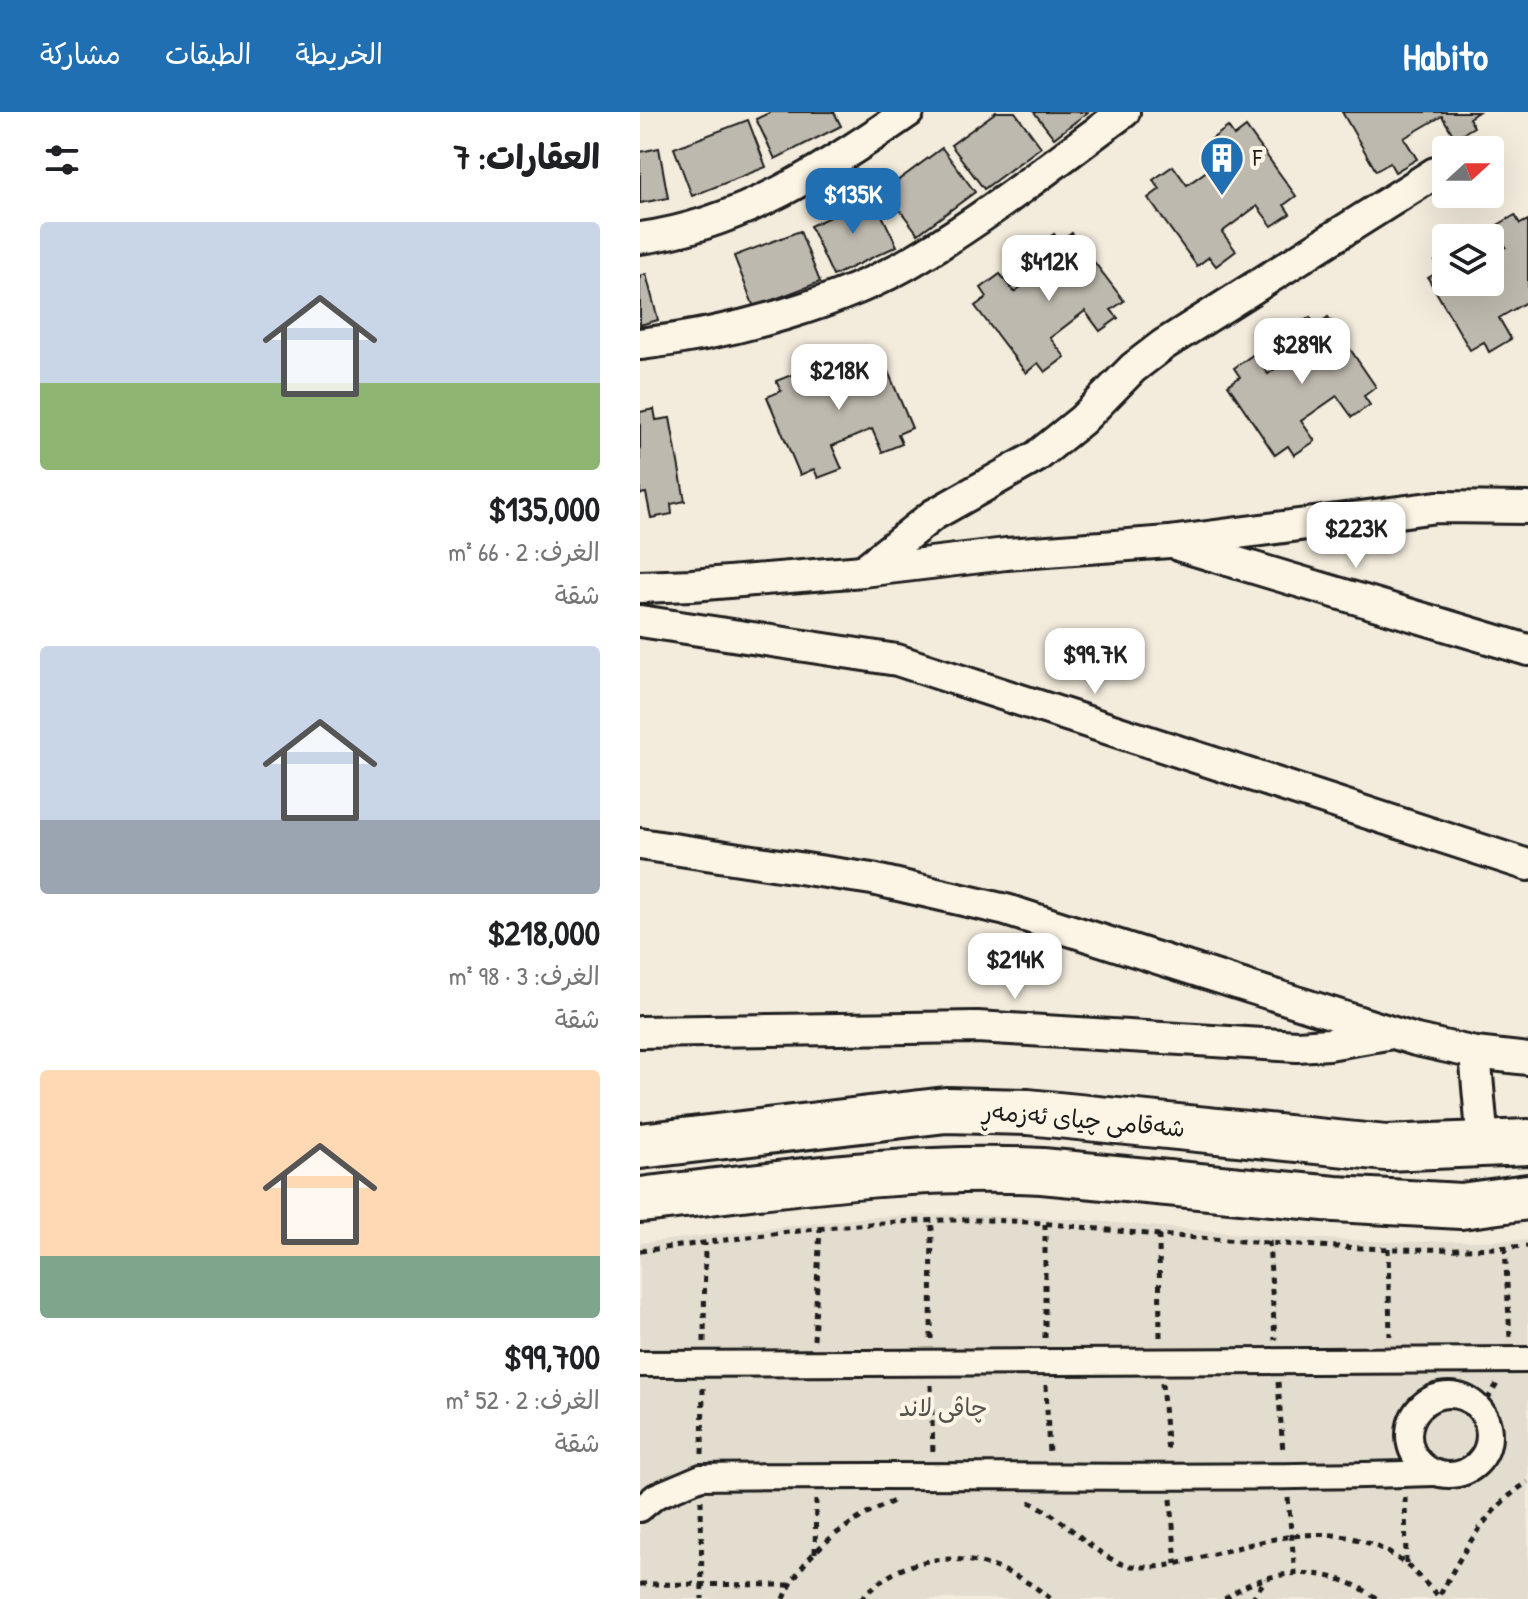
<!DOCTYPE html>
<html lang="ar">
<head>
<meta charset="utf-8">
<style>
	:root { --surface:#fff; --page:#f6f6f6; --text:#202124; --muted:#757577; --accent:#1f6fb2 }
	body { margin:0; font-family:"Patrick Hand","Playpen Sans Arabic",sans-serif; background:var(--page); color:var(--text); direction:rtl; height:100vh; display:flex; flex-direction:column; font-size:30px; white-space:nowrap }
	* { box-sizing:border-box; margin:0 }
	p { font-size:26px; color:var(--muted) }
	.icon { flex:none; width:44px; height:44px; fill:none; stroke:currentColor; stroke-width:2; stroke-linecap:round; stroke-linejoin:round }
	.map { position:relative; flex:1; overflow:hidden; direction:ltr }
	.sheet { display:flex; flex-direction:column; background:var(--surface); width:640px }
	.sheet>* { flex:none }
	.needle { width:52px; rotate:69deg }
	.fabs { position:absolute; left:792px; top:24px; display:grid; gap:16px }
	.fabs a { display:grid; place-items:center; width:72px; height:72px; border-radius:8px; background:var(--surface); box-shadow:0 8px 32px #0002; font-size:40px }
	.price { position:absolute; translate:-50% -68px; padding:0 18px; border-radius:16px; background:#fff; color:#222; font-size:26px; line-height:52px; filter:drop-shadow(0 2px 4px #0008) }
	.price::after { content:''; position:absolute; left:50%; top:48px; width:24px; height:18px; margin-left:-12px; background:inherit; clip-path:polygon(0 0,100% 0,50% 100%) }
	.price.current { background:var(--accent); color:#fff }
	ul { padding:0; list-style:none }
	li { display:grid; align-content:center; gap:16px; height:424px; padding:0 40px }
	li span { display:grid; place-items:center; height:248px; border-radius:8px; color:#555 }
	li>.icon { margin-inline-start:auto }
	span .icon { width:144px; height:144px; fill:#fffc; stroke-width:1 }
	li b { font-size:34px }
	h2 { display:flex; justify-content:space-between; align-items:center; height:96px; padding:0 40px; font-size:34px }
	header { display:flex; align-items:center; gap:48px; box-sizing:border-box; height:112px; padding:0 40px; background:var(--accent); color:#fff }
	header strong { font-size:38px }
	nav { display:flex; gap:44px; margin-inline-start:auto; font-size:28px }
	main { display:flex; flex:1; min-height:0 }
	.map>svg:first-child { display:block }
	.built { fill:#e3ddcf }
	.building { fill:#beb9ae; stroke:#1c1c1c; stroke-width:2 }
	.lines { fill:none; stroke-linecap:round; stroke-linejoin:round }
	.pedestrian-casing { stroke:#1c1c1c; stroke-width:30 }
	.minor-casing { stroke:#1c1c1c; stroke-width:36 }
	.secondary-casing { stroke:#1c1c1c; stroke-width:50 }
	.path { stroke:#1c1c1c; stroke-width:5; stroke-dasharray:6 6; stroke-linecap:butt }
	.pedestrian { stroke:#fcf5e5; stroke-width:24 }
	.minor { stroke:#fcf5e5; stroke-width:30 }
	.secondary { stroke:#fcf5e5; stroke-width:44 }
	.labels { text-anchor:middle; stroke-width:8; stroke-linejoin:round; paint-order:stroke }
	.poi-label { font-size:24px; fill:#1c1c1c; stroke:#fcf5e5; text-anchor:start }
	.street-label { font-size:24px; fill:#1c1c1c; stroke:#fcf5e5 }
	.park-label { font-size:24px; fill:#53514e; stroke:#fcf5e5 }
</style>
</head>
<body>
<header>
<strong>Habito</strong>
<nav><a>الخريطة</a><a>الطبقات</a><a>مشاركة</a></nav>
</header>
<main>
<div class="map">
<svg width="888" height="1487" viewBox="0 0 888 1487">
	<rect width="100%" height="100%" fill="#f3ecdd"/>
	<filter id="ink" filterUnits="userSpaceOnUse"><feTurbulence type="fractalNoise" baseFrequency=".0125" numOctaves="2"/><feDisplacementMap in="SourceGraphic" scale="16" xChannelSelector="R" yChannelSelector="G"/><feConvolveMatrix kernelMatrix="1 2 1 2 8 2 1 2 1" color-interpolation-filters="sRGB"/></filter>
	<g filter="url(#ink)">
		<!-- built -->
		<polygon class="built" points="321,1102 430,1107 637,1125 755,1130 888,1128 888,1487 0,1487 0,1131 230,1105"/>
		<!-- building -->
		<g class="building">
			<polygon points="131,0 194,0 201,14 135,47 116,7"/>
			<polygon points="356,0 375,0 401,35 344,77 311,33"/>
			<polygon points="394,0 448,0 414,26"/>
			<polygon points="702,0 838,0 829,6 834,15 815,26 802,4 764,26 777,47 755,60 750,51 736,59"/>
			<polygon points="108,8 126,55 52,84 34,36"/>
			<polygon points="588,15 594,24 606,15 656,84 644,93 650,102 632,114 617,94 582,120 596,139 576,154 569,145 557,154 508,86 520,77 513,68 533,54 547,73 582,48 569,29"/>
			<polygon points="19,36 28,86 0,91 0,40"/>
			<polygon points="302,36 335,80 278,122 245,78"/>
			<polygon points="233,85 257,134 193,164 170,114"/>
			<polygon points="875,103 880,112 888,108 888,189 859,206 871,227 849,240 844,230 830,238 788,166 801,158 795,149 806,142 806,170 850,170 850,144 866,135 854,115"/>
			<polygon points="160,119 180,170 114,195 94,144"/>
			<polygon points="432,121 484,189 471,198 478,206 460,219 445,199 410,226 425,245 405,260 398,251 386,261 335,194 347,185 341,176 360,162 374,180 409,154 395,136 414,122 420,130"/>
			<polygon points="6,162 18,208 0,213 0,164"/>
			<polygon points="670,205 676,214 688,205 736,275 724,284 730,293 712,305 697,284 661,309 675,329 654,343 648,334 635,343 588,273 600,265 594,256 614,242 628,262 663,237 651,218"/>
			<polygon points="221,234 225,244 239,238 272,316 258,322 262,332 242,340 232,317 192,334 202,357 178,366 174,357 160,363 127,285 141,279 136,269 159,260 168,282 208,265 199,243"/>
			<polygon points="14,297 16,308 30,306 45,389 31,392 32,402 11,406 6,381 0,382 0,300"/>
		</g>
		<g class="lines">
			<!-- pedestrian casing -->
			<g class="pedestrian-casing">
				<g id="pedestrian">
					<polyline points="0,1252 888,1248"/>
					<circle cx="809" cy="1323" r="40"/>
					<path d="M0,1397L16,1384L61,1365C306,1361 551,1369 796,1361"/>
				</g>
			</g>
			<!-- minor casing -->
			<g class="minor-casing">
				<g id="minor">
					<path d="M0,126C100,113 187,56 268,0"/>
					<path d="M0,232C88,222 203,192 279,145C351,102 417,49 484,0"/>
					<polyline points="541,434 888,538"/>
					<polyline points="224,458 293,403 396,345 442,308 493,256 523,233 795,61"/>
					<polyline points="0,475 52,473 223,459 366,442 529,430 797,395 888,396"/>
					<polyline points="0,509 257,548 888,753"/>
					<polyline points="0,732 232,767 366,798 776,928 835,941 888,947"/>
					<polyline points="0,920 337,915 657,934 689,932 747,922"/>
					<polyline points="835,941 843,1032"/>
				</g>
			</g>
			<!-- secondary casing -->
			<g class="secondary-casing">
				<g id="secondary">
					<polyline points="0,1034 306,998 388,1000 746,1036 888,1030"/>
					<path d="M0,1088C134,1073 267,1052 402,1059L695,1087L821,1094L888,1085"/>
				</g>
			</g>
			<!-- path -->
			<g class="path">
				<polyline points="405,1112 405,1227"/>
				<polyline points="519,1123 520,1226"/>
				<polyline points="629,1129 635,1228"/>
				<polyline points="865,1135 870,1226"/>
				<polyline points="748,1136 750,1224"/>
				<path d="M0,1139C114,1125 229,1106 344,1108C402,1109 460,1118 519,1123C641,1132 766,1143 888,1134"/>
				<polyline points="291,1227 292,1108"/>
				<polyline points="174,1228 180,1117"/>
				<polyline points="64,1230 65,1131"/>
				<polyline points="638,1270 643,1340"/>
				<polyline points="522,1271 528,1341"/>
				<polyline points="291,1273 293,1343"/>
				<polyline points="406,1273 409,1343"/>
				<polyline points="841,1298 857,1272"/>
				<polyline points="62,1342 63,1276"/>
				<polyline points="765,1385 766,1451"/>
				<polyline points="648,1386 655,1462"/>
				<polyline points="531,1387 536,1452"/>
				<polyline points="61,1388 62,1487"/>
				<path d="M389,1390C426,1404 457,1450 492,1454C520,1458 544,1450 570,1443C638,1425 702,1404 764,1451C777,1461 788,1474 799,1485C821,1443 846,1396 888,1370"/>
				<polyline points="175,1441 176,1388"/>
				<polyline points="0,1472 149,1473"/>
				<path d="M144,1487C162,1440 209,1408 254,1389"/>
				<path d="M221,1487C276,1428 353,1440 411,1487"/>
				<path d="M585,1487C628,1453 694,1453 737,1487"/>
				<polyline points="612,1487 626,1467"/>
			</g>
			<!-- pedestrian -->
			<use href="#pedestrian" class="pedestrian"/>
			<!-- minor -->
			<use href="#minor" class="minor"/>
			<!-- secondary -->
			<use href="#secondary" class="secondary"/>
		</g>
	</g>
	<!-- icons -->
	<defs>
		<g id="building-pin" transform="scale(2.3)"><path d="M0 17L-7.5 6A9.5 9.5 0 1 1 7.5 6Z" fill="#1f6fb2" stroke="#fcf5e5"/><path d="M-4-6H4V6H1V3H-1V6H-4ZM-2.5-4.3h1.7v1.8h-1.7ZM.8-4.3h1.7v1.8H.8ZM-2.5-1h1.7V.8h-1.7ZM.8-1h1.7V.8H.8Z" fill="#fff"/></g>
	</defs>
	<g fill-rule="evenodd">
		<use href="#building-pin" x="582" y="46"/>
	</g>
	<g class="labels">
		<!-- poi labels -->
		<g class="poi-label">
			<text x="613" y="54">F</text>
		</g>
		<!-- street labels -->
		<g class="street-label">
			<text transform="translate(444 1008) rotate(5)" y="8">شەقامی چیای ئەزمەڕ</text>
		</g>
		<!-- park labels -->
		<g class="park-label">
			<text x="303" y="1304">چاڤی لاند</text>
		</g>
	</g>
</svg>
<div class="fabs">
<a><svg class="needle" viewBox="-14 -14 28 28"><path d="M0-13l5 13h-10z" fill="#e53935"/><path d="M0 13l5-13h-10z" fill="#757577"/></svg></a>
<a><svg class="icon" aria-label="layers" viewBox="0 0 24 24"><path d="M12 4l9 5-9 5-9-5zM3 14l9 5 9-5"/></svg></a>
</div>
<b class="price current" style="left:213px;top:124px">$135K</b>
<b class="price" style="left:409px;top:191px">$412K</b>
<b class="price" style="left:662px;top:274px">$289K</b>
<b class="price" style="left:199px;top:300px">$218K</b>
<b class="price" style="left:716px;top:458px">$223K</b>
<b class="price" style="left:455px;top:584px">$99.7K</b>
<b class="price" style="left:375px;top:889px">$214K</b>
</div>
<section class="sheet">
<h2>العقارات: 7<svg class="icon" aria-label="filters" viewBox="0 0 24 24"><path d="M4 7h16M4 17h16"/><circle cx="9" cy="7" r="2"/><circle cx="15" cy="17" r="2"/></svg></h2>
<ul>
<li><span style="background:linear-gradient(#c9d6e8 65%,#8fb573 0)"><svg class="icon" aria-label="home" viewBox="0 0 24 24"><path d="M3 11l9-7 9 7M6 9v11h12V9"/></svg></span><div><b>$135,000</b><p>الغرف: 2 · 66 m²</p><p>شقة</p></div></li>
<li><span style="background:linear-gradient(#c9d6e8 70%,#9aa5b1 0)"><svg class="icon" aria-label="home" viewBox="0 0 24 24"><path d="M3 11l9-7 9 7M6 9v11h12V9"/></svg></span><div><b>$218,000</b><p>الغرف: 3 · 98 m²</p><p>شقة</p></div></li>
<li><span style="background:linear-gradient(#ffd9b3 75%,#7fa58c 0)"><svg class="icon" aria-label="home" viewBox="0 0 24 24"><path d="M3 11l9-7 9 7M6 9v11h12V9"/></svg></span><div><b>$99,700</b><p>الغرف: 2 · 52 m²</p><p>شقة</p></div></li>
</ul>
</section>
</main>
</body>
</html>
